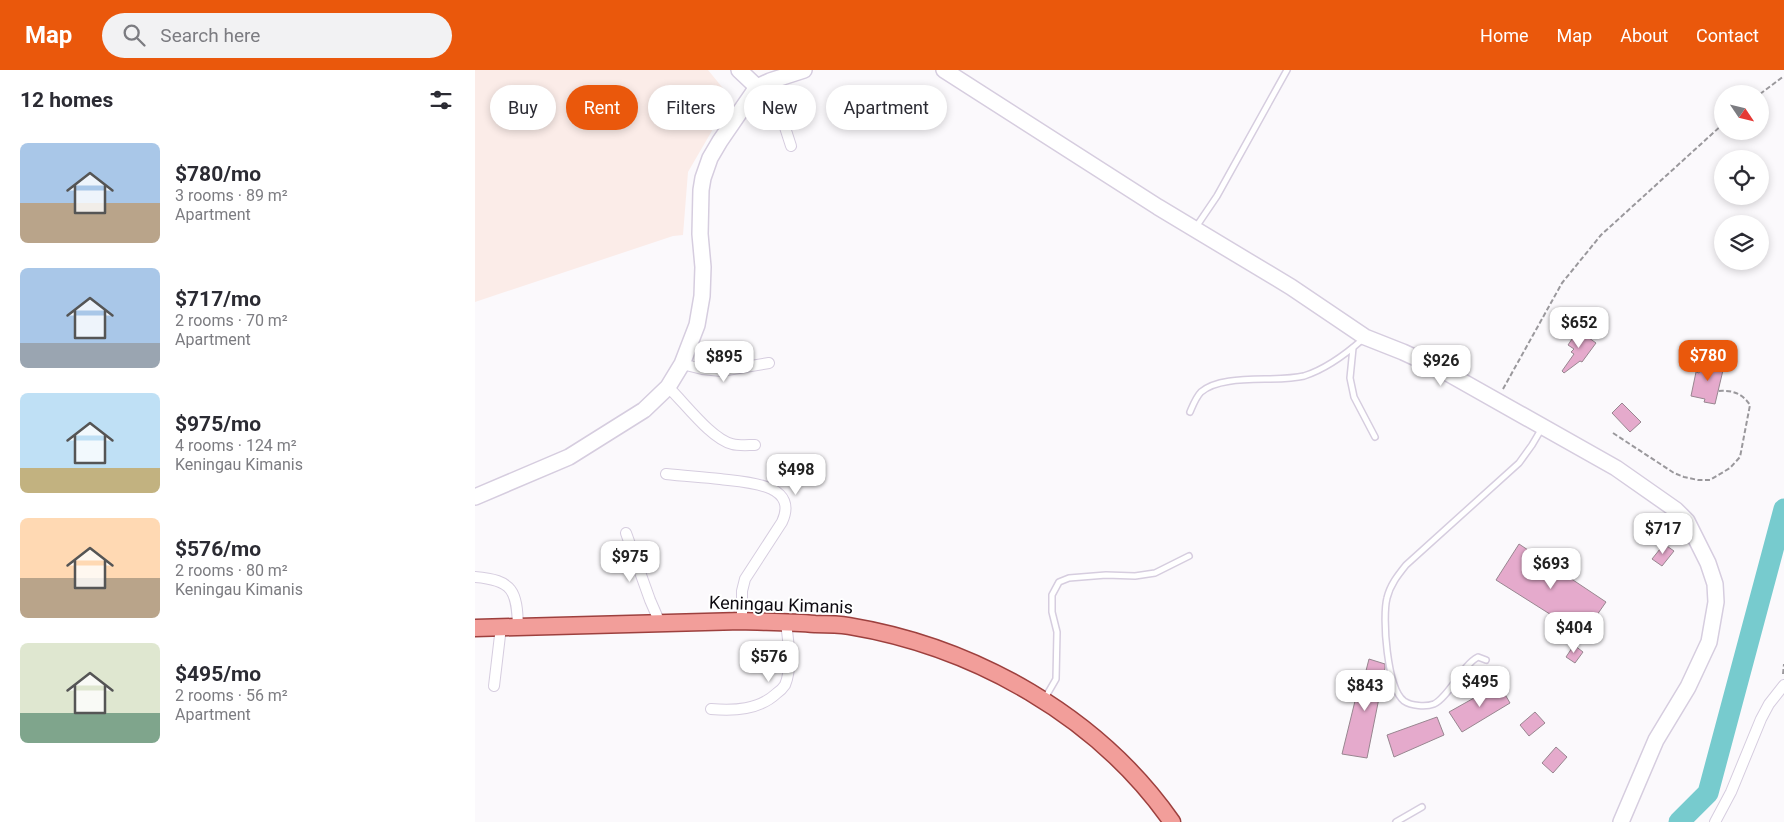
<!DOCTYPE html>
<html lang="en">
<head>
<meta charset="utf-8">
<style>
	:root { --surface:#fff; --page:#f2f2f3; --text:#2b2b33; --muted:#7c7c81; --accent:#ea580c }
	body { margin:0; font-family:Roboto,sans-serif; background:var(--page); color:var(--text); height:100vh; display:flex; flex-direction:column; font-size:19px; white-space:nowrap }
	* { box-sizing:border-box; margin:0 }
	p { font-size:16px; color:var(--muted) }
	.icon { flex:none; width:28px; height:28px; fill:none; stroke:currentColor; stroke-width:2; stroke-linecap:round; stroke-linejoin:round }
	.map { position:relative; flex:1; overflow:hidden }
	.panel { display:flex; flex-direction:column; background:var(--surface); width:475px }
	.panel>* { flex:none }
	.banner { position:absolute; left:15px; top:15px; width:475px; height:45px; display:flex; gap:10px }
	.needle { width:32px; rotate:125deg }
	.controls { position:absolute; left:1239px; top:15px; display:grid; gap:10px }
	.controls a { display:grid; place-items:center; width:55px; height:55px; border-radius:50%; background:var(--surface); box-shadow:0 2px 8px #0003; font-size:25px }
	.price { position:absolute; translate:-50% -42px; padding:0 11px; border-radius:10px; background:#fff; color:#222; font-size:16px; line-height:32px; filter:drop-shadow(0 1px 2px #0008) }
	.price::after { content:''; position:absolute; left:50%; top:30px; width:15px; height:11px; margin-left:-8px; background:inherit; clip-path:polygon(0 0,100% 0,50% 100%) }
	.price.selected { background:var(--accent); color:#fff }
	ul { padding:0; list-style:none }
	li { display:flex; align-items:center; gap:15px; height:125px; padding:0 20px }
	li span { display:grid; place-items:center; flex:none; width:140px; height:100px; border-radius:8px; color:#555 }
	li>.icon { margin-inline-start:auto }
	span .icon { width:60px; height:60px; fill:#fffc; stroke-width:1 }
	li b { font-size:21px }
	h2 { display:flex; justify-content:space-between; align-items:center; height:60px; padding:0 20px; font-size:21px }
	.chip { padding:0 18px; border-radius:22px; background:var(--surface); box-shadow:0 2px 8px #0003; font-size:18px; line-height:45px }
	.chip.selected { background:var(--accent); color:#fff }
	header { display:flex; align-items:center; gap:30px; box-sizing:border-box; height:70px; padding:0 25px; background:var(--accent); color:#fff }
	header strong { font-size:24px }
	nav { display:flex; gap:28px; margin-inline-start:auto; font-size:18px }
	.search { width:350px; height:45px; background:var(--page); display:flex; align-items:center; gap:12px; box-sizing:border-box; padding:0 18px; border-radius:28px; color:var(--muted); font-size:19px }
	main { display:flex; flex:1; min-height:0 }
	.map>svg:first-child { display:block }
	.industrial { fill:#fbece8 }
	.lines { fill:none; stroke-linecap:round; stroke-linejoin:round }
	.river { stroke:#77cbce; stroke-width:21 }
	.building { fill:#e5aacc; stroke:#988690 }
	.lane-casing { stroke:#d6cddf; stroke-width:8 }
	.street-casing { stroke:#d6cddf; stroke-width:12 }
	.secondary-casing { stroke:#d6cddf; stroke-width:18 }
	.primary-casing { stroke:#9d403e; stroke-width:19 }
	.path { stroke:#9a989c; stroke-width:2; stroke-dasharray:5 2.5; stroke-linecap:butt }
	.lane { stroke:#fff; stroke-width:5 }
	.street { stroke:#fff; stroke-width:10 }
	.secondary { stroke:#fff; stroke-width:15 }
	.primary { stroke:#f29e9a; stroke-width:16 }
	.labels { text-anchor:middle; stroke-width:4; stroke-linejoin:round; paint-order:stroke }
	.street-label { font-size:18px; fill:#0d0a10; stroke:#fff }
</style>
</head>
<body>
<header>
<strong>Map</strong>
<div class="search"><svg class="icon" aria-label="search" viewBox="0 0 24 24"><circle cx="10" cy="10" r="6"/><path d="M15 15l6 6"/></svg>Search here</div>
<nav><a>Home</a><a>Map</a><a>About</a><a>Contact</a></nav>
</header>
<main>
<section class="panel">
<h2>12 homes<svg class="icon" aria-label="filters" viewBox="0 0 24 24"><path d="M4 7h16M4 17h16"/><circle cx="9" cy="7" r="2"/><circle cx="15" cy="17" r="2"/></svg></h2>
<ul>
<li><span style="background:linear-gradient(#a9c7e8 60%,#b9a48a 0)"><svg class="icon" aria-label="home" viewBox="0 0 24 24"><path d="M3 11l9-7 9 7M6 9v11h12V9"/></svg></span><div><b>$780/mo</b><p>3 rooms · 89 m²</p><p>Apartment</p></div></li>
<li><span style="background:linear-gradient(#a9c7e8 75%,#9aa5b1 0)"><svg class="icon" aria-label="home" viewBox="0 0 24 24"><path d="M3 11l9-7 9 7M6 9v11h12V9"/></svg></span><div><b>$717/mo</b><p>2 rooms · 70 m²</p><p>Apartment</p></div></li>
<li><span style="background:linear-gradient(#bfe0f5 75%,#c2b280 0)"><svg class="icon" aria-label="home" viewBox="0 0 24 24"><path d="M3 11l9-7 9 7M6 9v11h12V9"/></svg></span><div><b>$975/mo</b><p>4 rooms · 124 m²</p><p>Keningau Kimanis</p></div></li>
<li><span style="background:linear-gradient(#ffd9b3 60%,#b9a48a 0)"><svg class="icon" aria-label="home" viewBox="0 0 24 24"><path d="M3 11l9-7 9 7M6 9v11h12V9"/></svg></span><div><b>$576/mo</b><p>2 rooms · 80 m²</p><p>Keningau Kimanis</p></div></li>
<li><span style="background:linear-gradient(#dfe7d0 70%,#7fa58c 0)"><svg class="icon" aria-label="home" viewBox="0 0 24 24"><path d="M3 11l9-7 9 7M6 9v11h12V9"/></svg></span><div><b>$495/mo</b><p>2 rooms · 56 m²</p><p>Apartment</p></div></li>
</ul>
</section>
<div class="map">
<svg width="1309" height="752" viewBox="0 0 1309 752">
	<rect width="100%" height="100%" fill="#fbf9fc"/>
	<!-- industrial -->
	<polygon class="industrial" points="0,0 233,0 256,28 213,102 208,165 198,166 0,232"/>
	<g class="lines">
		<!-- river -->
		<polyline class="river" points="1204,752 1233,723 1309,439"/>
	</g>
	<!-- building -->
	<g class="building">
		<polygon points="1103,260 1121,273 1107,292 1105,291 1089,303 1087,301 1099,284 1096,282 1099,279 1093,275"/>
		<polygon points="1228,289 1249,296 1240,334 1229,332 1230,329 1216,326 1221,302 1224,303"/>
		<polygon points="1147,333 1166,352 1155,362 1137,343"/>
		<polygon points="1044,474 1131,532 1108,565 1021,510"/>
		<polygon points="1189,474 1199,481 1187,496 1177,489"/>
		<polygon points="1099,575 1108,582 1100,593 1091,587"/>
		<polygon points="894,589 910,594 910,598 892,688 867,684 880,631 883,632"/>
		<polygon points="1024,614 1035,633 987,662 974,642"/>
		<polygon points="1060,642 1070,653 1054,666 1045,655"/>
		<polygon points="962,647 969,665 919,687 912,665"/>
		<polygon points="1081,677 1092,687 1078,703 1067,693"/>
	</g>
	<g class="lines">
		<!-- lane casing -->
		<g class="lane-casing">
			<g id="lane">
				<polyline points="721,157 742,126 812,0"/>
				<polyline points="878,278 875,308 879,327 900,367"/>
				<path d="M715,342C718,335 721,327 726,322C748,303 800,313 829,306C851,299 871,284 888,269"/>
				<path d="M1011,590L1003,587C987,595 974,627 959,634C951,637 936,636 929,631C912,618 907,547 912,528C915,515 923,505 931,495L1044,393L1057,375L1067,358"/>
				<polyline points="570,628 581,609 582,562 577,542 577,525 584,512 594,508 631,505 660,506 680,503 714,486"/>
				<polyline points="921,752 947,737"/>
			</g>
		</g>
		<!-- street casing -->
		<g class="street-casing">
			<g id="street">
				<polyline points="295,11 316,76"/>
				<polyline points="207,294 227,299 246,301 294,293"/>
				<path d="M193,317C209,332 236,369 257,374C264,376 273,375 280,375"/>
				<path d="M191,404C209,406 227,407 245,409C269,412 325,413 307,452L270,509L267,521V551"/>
				<polyline points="151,463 175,530 185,553"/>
				<path d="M0,507C38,510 42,521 43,557"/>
				<polyline points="19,616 26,557"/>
				<path d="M236,639C259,641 284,640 302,623C305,621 308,618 310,615C318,595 313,572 311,552"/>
				<polyline points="1240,752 1256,722 1286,649 1294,634 1309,615"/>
			</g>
		</g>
		<!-- secondary casing -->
		<g class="secondary-casing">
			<g id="secondary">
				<polyline points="264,0 282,17"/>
				<polyline points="469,0 683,137 816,217 890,267 928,282 967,300 1141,398 1201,440 1212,451 1233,493 1240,514 1241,532 1234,572 1213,617 1181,670 1146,752"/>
				<polyline points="0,427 94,387 169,340 193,317 207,294 222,255 227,226 228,197 225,164 226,120 228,108 235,88 245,71 282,17 295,11 329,0"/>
			</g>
		</g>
		<!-- primary casing -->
		<g class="primary-casing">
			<path id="primary" d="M0,558L267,551C292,552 316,552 340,554C351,554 363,554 374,556C500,577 623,646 697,752"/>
		</g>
		<!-- path -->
		<g class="path">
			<polyline points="1285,24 1309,6"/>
			<polyline points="1028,319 1087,213 1126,165 1248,54"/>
			<path d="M1138,363L1199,403L1209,407L1223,410H1235L1255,398L1265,387L1275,335C1267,323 1257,320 1243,321"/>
			<polyline points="1308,604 1309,594"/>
		</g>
		<!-- lane -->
		<use href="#lane" class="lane"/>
		<!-- street -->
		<use href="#street" class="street"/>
		<!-- secondary -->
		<use href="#secondary" class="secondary"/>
		<!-- primary -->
		<use href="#primary" class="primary"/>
	</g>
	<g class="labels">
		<!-- street labels -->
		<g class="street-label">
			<text transform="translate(306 535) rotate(2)" y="6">Keningau Kimanis</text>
		</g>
	</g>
</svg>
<div class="controls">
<a><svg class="needle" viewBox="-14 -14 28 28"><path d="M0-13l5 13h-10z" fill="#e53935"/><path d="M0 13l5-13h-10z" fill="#7c7c81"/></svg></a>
<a><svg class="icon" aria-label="locate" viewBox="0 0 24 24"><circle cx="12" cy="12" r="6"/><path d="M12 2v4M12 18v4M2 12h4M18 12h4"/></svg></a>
<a><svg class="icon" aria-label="layers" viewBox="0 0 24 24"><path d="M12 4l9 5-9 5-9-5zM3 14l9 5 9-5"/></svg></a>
</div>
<b class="price" style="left:1104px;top:279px">$652</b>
<b class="price selected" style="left:1233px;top:312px">$780</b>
<b class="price" style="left:249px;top:313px">$895</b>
<b class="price" style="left:966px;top:317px">$926</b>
<b class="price" style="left:321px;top:426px">$498</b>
<b class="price" style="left:1188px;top:485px">$717</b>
<b class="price" style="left:155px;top:513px">$975</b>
<b class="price" style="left:1076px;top:520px">$693</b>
<b class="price" style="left:1099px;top:584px">$404</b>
<b class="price" style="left:294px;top:613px">$576</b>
<b class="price" style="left:1005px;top:638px">$495</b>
<b class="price" style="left:890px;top:642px">$843</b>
<div class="banner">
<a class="chip">Buy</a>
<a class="chip selected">Rent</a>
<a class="chip">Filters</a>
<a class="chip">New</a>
<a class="chip">Apartment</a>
</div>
</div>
</main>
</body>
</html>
